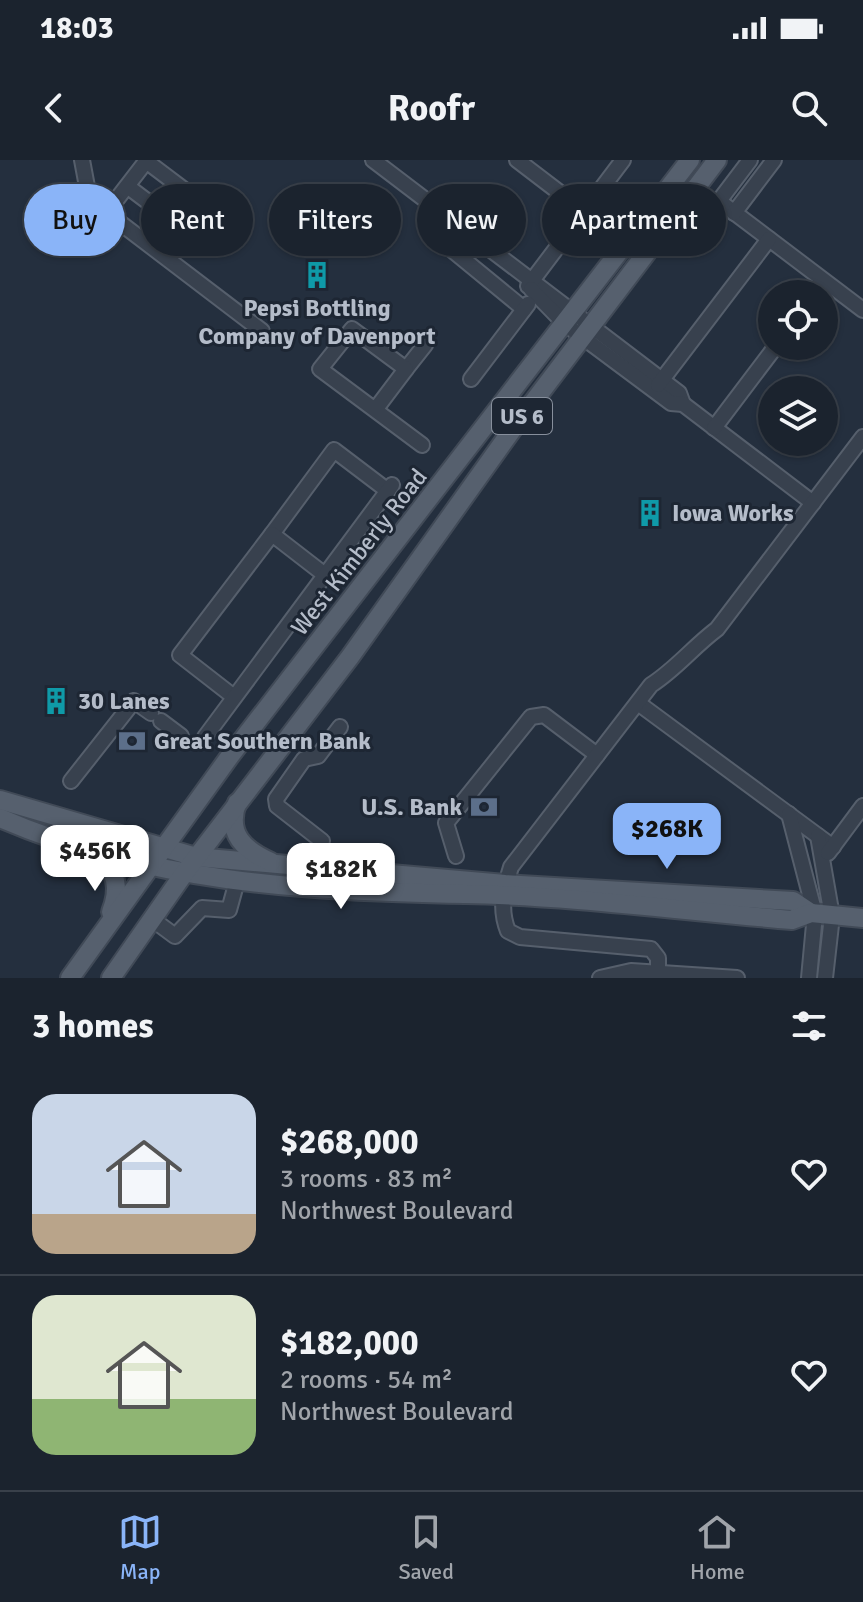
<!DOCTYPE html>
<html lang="en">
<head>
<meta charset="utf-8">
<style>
	:root { --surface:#1b232e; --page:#242b36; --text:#f1f3f6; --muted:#a0a4aa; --line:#39404a; --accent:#8ab4f8 }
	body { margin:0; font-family:Signika,sans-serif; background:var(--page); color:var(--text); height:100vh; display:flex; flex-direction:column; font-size:30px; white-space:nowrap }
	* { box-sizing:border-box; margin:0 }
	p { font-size:26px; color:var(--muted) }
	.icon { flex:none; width:44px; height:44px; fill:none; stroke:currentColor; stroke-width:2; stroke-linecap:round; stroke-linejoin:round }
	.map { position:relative; height:818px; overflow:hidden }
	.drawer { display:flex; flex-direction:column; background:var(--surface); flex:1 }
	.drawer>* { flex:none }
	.hud { position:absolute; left:24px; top:24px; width:816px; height:72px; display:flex; gap:16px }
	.tools { position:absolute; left:758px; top:120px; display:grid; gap:16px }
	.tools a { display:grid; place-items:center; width:80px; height:80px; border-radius:50%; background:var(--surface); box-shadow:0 2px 6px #0004,0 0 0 2px var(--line); font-size:40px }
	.price { position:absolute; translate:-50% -68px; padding:0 18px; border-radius:16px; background:#fff; color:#222; font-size:26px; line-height:52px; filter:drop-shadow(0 2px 4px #0008) }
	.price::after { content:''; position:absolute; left:50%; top:48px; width:24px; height:18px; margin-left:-12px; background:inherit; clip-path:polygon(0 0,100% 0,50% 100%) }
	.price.selected { background:var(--accent); color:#111 }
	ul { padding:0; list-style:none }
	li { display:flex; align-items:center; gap:24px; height:200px; padding:0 32px }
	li+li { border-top:2px solid var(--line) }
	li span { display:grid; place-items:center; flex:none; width:224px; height:160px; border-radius:24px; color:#555 }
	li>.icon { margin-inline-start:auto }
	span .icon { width:96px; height:96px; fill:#fffc; stroke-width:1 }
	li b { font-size:34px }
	h2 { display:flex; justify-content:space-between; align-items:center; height:96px; padding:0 32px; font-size:34px }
	.pill { padding:0 28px; border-radius:36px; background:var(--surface); box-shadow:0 2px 6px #0004,0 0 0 2px var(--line); font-size:28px; line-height:72px }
	.pill.selected { background:var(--accent); color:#111 }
	.status { display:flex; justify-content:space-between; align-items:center; height:56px; padding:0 40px; background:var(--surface); direction:ltr }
	.status svg { height:22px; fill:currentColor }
	header { display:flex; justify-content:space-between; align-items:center; height:104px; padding:0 32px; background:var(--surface); font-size:36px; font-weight:800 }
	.dock { display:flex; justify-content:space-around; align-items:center; height:112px; border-top:2px solid var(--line); background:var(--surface); font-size:22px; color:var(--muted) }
	.dock a { display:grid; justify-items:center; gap:4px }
	.dock .selected { color:var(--accent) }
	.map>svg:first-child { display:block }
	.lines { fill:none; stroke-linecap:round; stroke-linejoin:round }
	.minor-casing { stroke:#565f6c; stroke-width:18 }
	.major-casing { stroke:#414a57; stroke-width:22 }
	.minor { stroke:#38414e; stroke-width:14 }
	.major { stroke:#56606e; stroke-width:18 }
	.labels { text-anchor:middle; stroke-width:6; stroke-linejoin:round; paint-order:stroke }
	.shield { fill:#1d2633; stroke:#878f9c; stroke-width:2 }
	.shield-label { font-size:22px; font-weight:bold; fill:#b4bcc9 }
	.poi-label { font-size:24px; font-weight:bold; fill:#b4bcc9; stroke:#1d2633; text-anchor:start }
	.street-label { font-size:24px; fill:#b4bcc9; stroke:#1d2633 }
</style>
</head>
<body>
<div class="status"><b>18:03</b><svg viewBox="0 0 49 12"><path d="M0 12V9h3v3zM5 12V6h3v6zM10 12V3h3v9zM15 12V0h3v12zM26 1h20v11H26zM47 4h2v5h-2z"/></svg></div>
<header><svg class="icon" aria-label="back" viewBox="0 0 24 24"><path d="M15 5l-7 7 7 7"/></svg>Roofr<svg class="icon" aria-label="search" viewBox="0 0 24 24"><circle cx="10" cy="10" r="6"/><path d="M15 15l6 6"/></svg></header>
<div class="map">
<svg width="863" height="818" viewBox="0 0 863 818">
	<rect width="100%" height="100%" fill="#242f3e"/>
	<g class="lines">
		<!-- minor casing -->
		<g class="minor-casing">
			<g id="minor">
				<polyline points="82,0 88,32 98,46 262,171"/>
				<polyline points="373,0 679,233 683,244"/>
				<polyline points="517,0 585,52"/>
				<polyline points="750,0 719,41 863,150"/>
				<polyline points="107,52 144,4 150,4 195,38 195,44 181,63 176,63 127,26"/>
				<polyline points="734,53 774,0"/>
				<polyline points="429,71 524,149"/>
				<polyline points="528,126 623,0"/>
				<polyline points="531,129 565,164 671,243 683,244 813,343"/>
				<polyline points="406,209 425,185"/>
				<polyline points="471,219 528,144"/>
				<polyline points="658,225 769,79"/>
				<polyline points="375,250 406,209 352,169 320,209 422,285"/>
				<polyline points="714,268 776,186"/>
				<polyline points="272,374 334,290 388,331"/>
				<polyline points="234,537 180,495 272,374 325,415"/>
				<polyline points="638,543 833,687"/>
				<polyline points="161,561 181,576"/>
				<polyline points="205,577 392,325"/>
				<polyline points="71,621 134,541 151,553"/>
				<polyline points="789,654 815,754 809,818"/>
				<polyline points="818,676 832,756 825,818"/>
				<polyline points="322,681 277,646 276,639 304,599 318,596 340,567"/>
				<polyline points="828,693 863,646"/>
				<polyline points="456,696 446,663 531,557 544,555 597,595"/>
				<polyline points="152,759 175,776 202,748 229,750 237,721"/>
				<polyline points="600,818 631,811 737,818"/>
				<path d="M658,818V798L651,789L520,777L508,771C499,749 504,729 511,707L651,525C676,509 693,487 717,469L863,277"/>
			</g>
		</g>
		<!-- major casing -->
		<g class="major-casing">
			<g id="major">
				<polyline points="0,640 196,697 505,724 793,741 811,753"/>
				<path d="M237,643C226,674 244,690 271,702"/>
				<path d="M0,658C149,723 305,731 465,734C574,736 684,751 792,760L811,753L863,758"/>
				<path d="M97,693C116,711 121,727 111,752"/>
				<polyline points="70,818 230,596 690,0"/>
				<polyline points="111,818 183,715 350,497 512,270 717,0"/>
			</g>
		</g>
		<!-- minor -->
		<use href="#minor" class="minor"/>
		<!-- major -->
		<use href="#major" class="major"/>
	</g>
	<!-- icons -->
	<defs>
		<g id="building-bare" transform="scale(2.16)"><path d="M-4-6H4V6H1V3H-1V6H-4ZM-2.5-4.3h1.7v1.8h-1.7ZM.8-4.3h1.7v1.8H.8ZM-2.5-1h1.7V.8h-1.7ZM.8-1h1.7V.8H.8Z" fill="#0f9aa8" stroke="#1d2633" stroke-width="2.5" paint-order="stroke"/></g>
		<g id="bank-bare" transform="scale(2.16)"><path d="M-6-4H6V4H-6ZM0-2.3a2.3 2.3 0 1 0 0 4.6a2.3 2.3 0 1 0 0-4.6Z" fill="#5c6f8a" stroke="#1d2633" stroke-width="2.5" paint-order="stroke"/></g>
	</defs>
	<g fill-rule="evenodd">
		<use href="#building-bare" x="317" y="115"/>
		<use href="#building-bare" x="650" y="353"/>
		<use href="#building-bare" x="56" y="541"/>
		<use href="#bank-bare" x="132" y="581"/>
		<use href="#bank-bare" x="484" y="647"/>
	</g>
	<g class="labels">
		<!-- shield labels -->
		<rect class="shield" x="492" y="238" width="60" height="36" rx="6"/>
		<g class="shield-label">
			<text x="522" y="264">US 6</text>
		</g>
		<!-- poi labels -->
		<g class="poi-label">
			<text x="317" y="156" text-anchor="middle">Pepsi Bottling<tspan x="317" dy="28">Company of Davenport</tspan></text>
			<text x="672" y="361">Iowa Works</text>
			<text x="78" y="549">30 Lanes</text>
			<text x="154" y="589">Great Southern Bank</text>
			<text x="462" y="655" text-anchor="end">U.S. Bank</text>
		</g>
		<!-- street labels -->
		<g class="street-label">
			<text transform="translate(359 392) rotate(-52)" y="8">West Kimberly Road</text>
		</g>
	</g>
</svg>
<div class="tools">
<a><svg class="icon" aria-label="locate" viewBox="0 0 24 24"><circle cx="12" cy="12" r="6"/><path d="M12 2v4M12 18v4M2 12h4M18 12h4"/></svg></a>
<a><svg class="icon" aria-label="layers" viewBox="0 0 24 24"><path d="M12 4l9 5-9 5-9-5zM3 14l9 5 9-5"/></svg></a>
</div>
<b class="price selected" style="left:667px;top:711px">$268K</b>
<b class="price" style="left:95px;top:733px">$456K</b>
<b class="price" style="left:341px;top:751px">$182K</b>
<div class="hud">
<a class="pill selected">Buy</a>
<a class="pill">Rent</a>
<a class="pill">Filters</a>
<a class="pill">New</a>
<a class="pill">Apartment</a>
</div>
</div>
<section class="drawer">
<h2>3 homes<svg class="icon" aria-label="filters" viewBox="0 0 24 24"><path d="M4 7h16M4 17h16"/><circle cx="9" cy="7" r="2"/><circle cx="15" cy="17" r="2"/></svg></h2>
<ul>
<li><span style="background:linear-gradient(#c9d6e8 75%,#b9a48a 0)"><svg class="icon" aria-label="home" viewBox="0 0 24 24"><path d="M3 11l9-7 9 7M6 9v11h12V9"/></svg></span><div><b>$268,000</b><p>3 rooms · 83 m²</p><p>Northwest Boulevard</p></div><svg class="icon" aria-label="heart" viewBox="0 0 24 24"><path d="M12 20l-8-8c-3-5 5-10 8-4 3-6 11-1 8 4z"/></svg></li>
<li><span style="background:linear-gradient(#dfe7d0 65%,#8fb573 0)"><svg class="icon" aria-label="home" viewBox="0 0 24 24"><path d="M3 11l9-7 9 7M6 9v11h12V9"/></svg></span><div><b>$182,000</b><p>2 rooms · 54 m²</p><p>Northwest Boulevard</p></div><svg class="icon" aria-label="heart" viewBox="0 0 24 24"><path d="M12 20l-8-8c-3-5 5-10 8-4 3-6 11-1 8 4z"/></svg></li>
</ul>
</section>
<nav class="dock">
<a class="selected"><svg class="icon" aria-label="map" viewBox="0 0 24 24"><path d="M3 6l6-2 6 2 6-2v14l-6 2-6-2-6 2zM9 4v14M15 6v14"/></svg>Map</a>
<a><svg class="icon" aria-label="saved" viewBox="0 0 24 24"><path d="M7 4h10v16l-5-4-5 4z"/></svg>Saved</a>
<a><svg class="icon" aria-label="home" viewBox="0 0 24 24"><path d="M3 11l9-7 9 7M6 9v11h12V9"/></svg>Home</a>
</nav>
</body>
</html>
